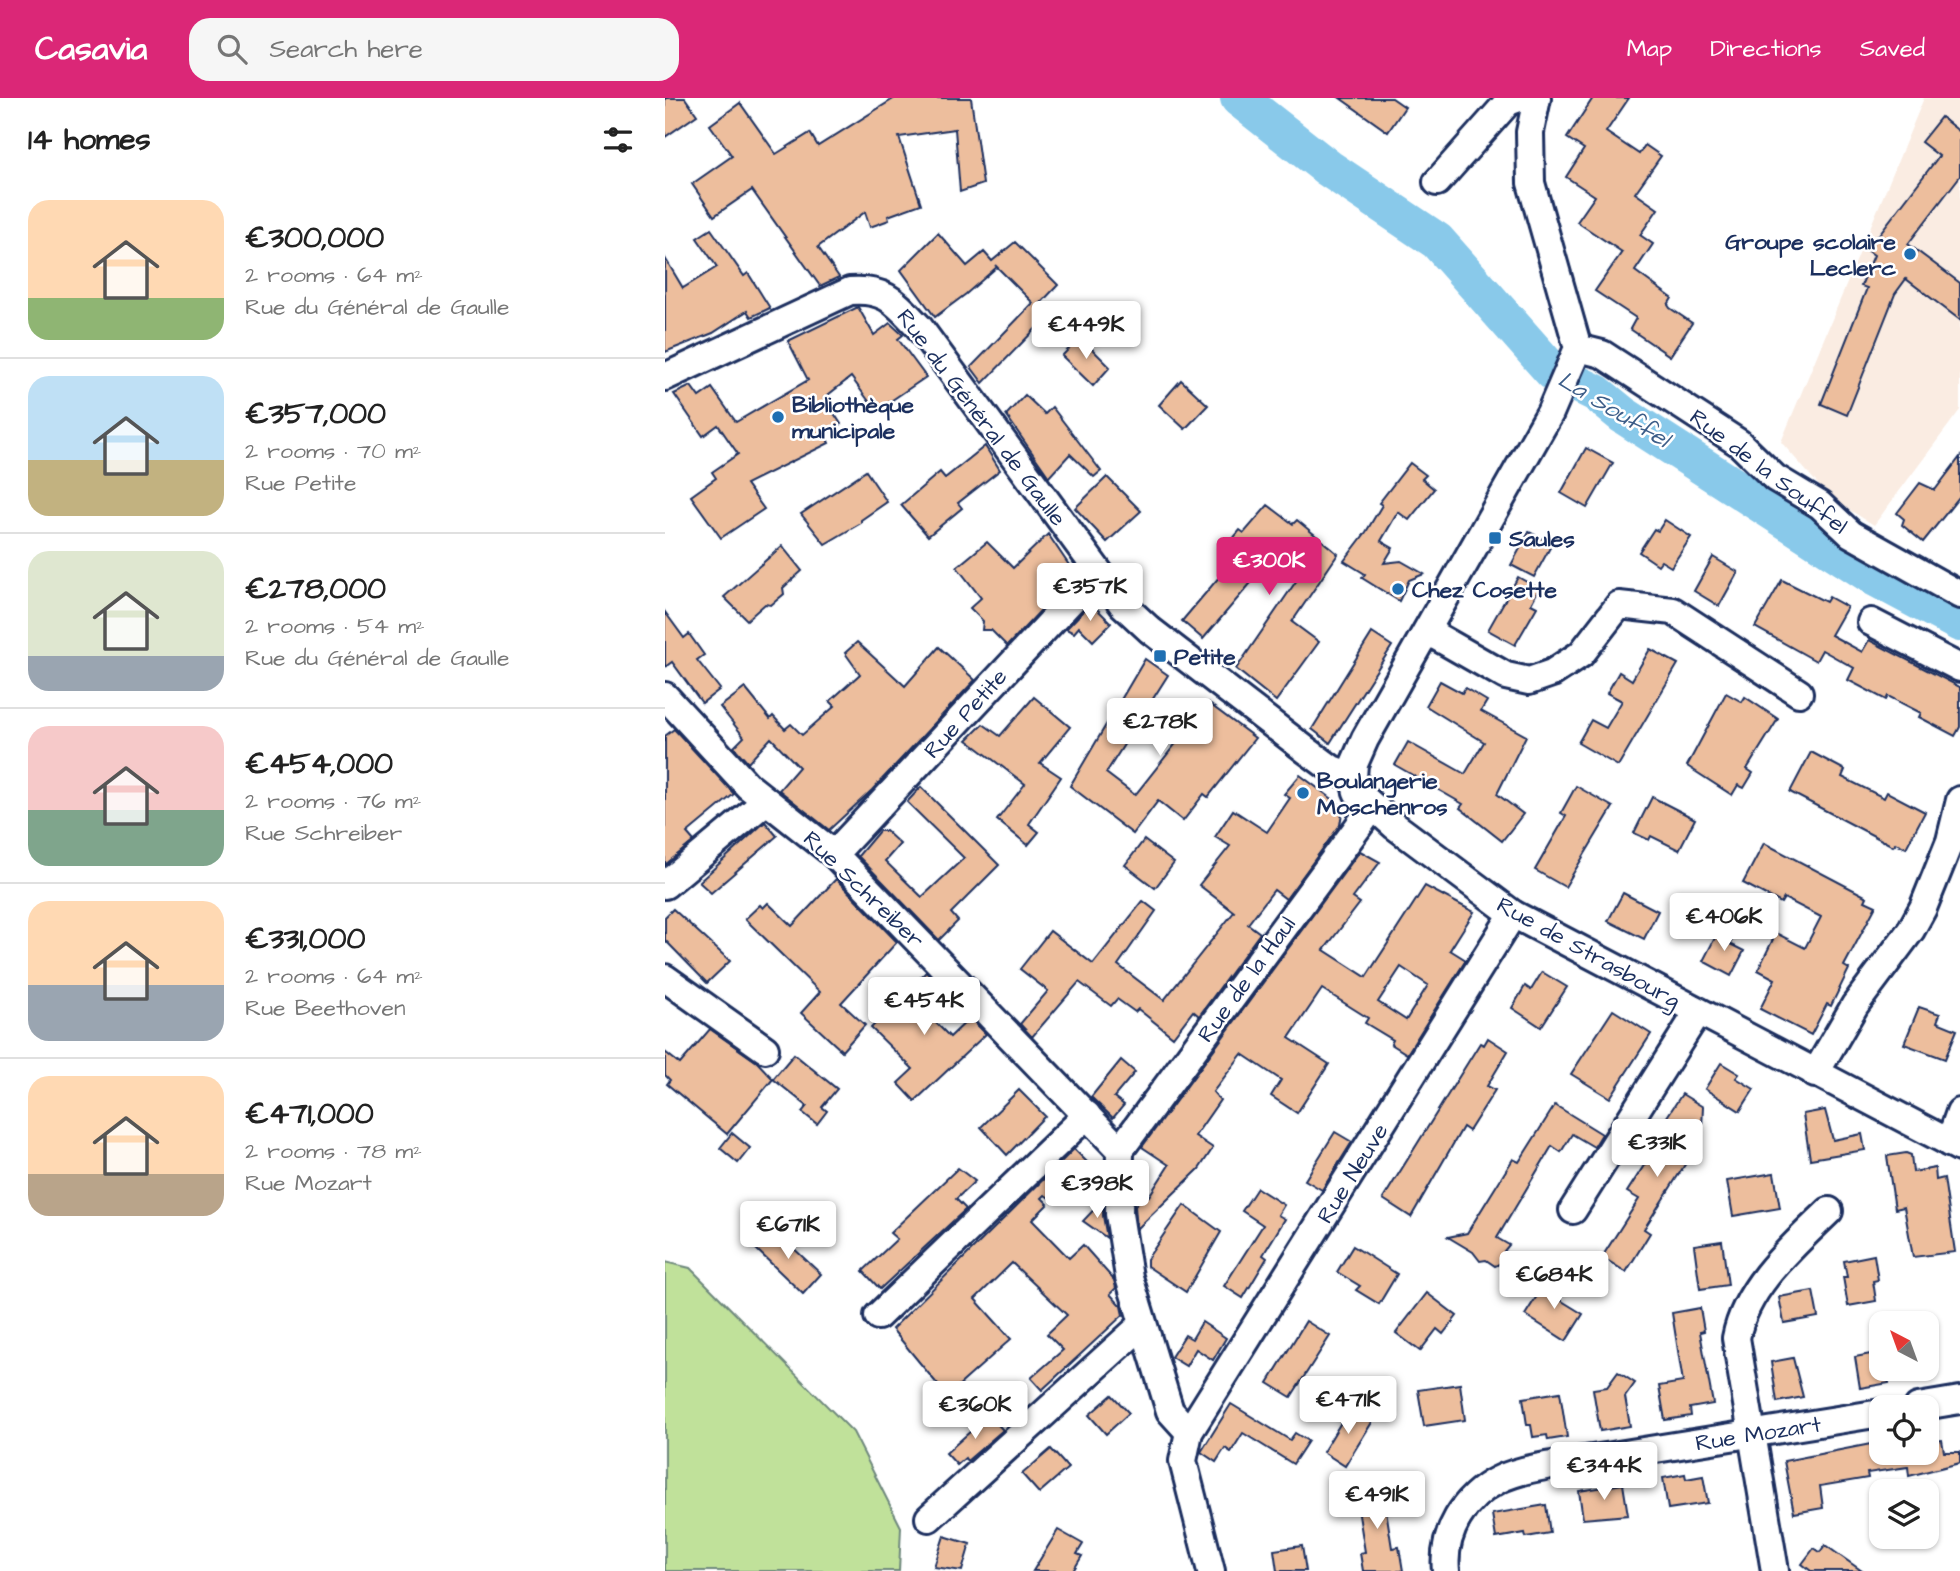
<!DOCTYPE html>
<html lang="en">
<head>
<meta charset="utf-8">
<style>
	:root { --surface:#fff; --page:#f6f6f6; --text:#222; --muted:#767676; --line:#e0e0e0; --accent:#db2777 }
	body { margin:0; font-family:"Architects Daughter",sans-serif; background:var(--page); color:var(--text); height:100vh; display:flex; flex-direction:column; font-size:26px; white-space:nowrap }
	* { box-sizing:border-box; margin:0 }
	p { font-size:23px; color:var(--muted) }
	.icon { flex:none; width:38px; height:38px; fill:none; stroke:currentColor; stroke-width:2; stroke-linecap:round; stroke-linejoin:round }
	.map { position:relative; flex:1; overflow:hidden }
	.details { display:flex; flex-direction:column; background:var(--surface); width:665px }
	.details>* { flex:none }
	.needle { width:46px; rotate:319deg }
	.fabs { position:absolute; left:1204px; top:1213px; display:grid; gap:14px }
	.fabs a { display:grid; place-items:center; width:70px; height:70px; border-radius:14px; background:var(--surface); box-shadow:0 2px 5px #0004; font-size:35px }
	.price { position:absolute; translate:-50% -60px; padding:0 16px; border-radius:7px; background:#fff; color:#222; font-size:23px; line-height:46px; filter:drop-shadow(0 2px 4px #0008) }
	.price::after { content:''; position:absolute; left:50%; top:42px; width:21px; height:16px; margin-left:-10px; background:inherit; clip-path:polygon(0 0,100% 0,50% 100%) }
	.price.selected { background:var(--accent); color:#fff }
	ul { padding:0; list-style:none }
	li { display:flex; align-items:center; gap:21px; height:175px; padding:0 28px }
	li+li { border-top:2px solid var(--line) }
	li span { display:grid; place-items:center; flex:none; width:196px; height:140px; border-radius:21px; color:#555 }
	li>.icon { margin-inline-start:auto }
	span .icon { width:84px; height:84px; fill:#fffc; stroke-width:1 }
	li b { font-size:30px }
	h2 { display:flex; justify-content:space-between; align-items:center; height:84px; padding:0 28px; font-size:30px }
	header { display:flex; align-items:center; gap:42px; box-sizing:border-box; height:98px; padding:0 35px; background:var(--accent); color:#fff }
	header strong { font-size:33px }
	nav { display:flex; gap:38px; margin-inline-start:auto; font-size:24px }
	.search { width:490px; height:63px; background:var(--page); display:flex; align-items:center; gap:18px; box-sizing:border-box; padding:0 24px; border-radius:21px; color:var(--muted); font-size:26px }
	main { display:flex; flex:1; min-height:0 }
	.map>svg:first-child { display:block }
	.built { fill:#faece2 }
	.green { fill:#c0e19a; stroke:#6e887c; stroke-width:2 }
	.lines { fill:none; stroke-linecap:round; stroke-linejoin:round }
	.river { stroke:#89c9ea; stroke-width:38 }
	.building { fill:#edbe9d; stroke:#1b2f5e; stroke-width:2; fill-rule:evenodd }
	.minor-casing { stroke:#1b2f5e; stroke-width:32 }
	.minor { stroke:#fff; stroke-width:26 }
	.poi-dot { fill:#1f6fb2; stroke:#fff; stroke-width:2.5 }
	.labels { text-anchor:middle; stroke-width:5; stroke-linejoin:round; paint-order:stroke }
	.poi-label { font-size:23px; font-weight:bold; fill:#1b2f5e; stroke:#fff; text-anchor:start }
	.street-label { font-size:23px; fill:#1b2f5e; stroke:#fff }
	.water-label { font-size:24px; font-style:italic; fill:#3c5d88; stroke:#fff }
</style>
</head>
<body>
<header>
<strong>Casavia</strong>
<div class="search"><svg class="icon" aria-label="search" viewBox="0 0 24 24"><circle cx="10" cy="10" r="6"/><path d="M15 15l6 6"/></svg>Search here</div>
<nav><a>Map</a><a>Directions</a><a>Saved</a></nav>
</header>
<main>
<section class="details">
<h2>14 homes<svg class="icon" aria-label="filters" viewBox="0 0 24 24"><path d="M4 7h16M4 17h16"/><circle cx="9" cy="7" r="2"/><circle cx="15" cy="17" r="2"/></svg></h2>
<ul>
<li><span style="background:linear-gradient(#ffd9b3 70%,#8fb573 0)"><svg class="icon" aria-label="home" viewBox="0 0 24 24"><path d="M3 11l9-7 9 7M6 9v11h12V9"/></svg></span><div><b>€300,000</b><p>2 rooms · 64 m²</p><p>Rue du Général de Gaulle</p></div></li>
<li><span style="background:linear-gradient(#bfe0f5 60%,#c2b280 0)"><svg class="icon" aria-label="home" viewBox="0 0 24 24"><path d="M3 11l9-7 9 7M6 9v11h12V9"/></svg></span><div><b>€357,000</b><p>2 rooms · 70 m²</p><p>Rue Petite</p></div></li>
<li><span style="background:linear-gradient(#dfe7d0 75%,#9aa5b1 0)"><svg class="icon" aria-label="home" viewBox="0 0 24 24"><path d="M3 11l9-7 9 7M6 9v11h12V9"/></svg></span><div><b>€278,000</b><p>2 rooms · 54 m²</p><p>Rue du Général de Gaulle</p></div></li>
<li><span style="background:linear-gradient(#f6c9c9 60%,#7fa58c 0)"><svg class="icon" aria-label="home" viewBox="0 0 24 24"><path d="M3 11l9-7 9 7M6 9v11h12V9"/></svg></span><div><b>€454,000</b><p>2 rooms · 76 m²</p><p>Rue Schreiber</p></div></li>
<li><span style="background:linear-gradient(#ffd9b3 60%,#9aa5b1 0)"><svg class="icon" aria-label="home" viewBox="0 0 24 24"><path d="M3 11l9-7 9 7M6 9v11h12V9"/></svg></span><div><b>€331,000</b><p>2 rooms · 64 m²</p><p>Rue Beethoven</p></div></li>
<li><span style="background:linear-gradient(#ffd9b3 70%,#b9a48a 0)"><svg class="icon" aria-label="home" viewBox="0 0 24 24"><path d="M3 11l9-7 9 7M6 9v11h12V9"/></svg></span><div><b>€471,000</b><p>2 rooms · 78 m²</p><p>Rue Mozart</p></div></li>
</ul>
</section>
<div class="map">
<svg width="1295" height="1473" viewBox="0 0 1295 1473">
	<rect width="100%" height="100%" fill="#fff"/>
	<filter id="ink" filterUnits="userSpaceOnUse"><feTurbulence type="fractalNoise" baseFrequency=".0143" numOctaves="2"/><feDisplacementMap in="SourceGraphic" scale="14" xChannelSelector="R" yChannelSelector="G"/><feConvolveMatrix kernelMatrix="1 2 1 2 8 2 1 2 1" color-interpolation-filters="sRGB"/></filter>
	<g filter="url(#ink)">
		<!-- built -->
		<polygon class="built" points="1259,0 1295,0 1295,312 1209,427 1165,400 1116,344"/>
		<!-- green -->
		<polygon class="green" points="0,1164 25,1170 188,1334 236,1429 234,1473 0,1473"/>
		<g class="lines">
			<!-- river -->
			<polyline class="river" points="574,0 663,70 772,143 888,274 931,295 958,317 1211,480 1295,525"/>
		</g>
		<!-- building -->
		<g class="building">
			<polygon points="0,0 20,0 32,17 0,39"/>
			<polygon points="230,0 306,0 318,86 295,94 290,31 234,39 256,106 223,118 224,122 205,129 200,114 153,149 174,179 155,188 87,92 49,118 27,86 67,58 45,27 75,5 111,56 145,35 153,48"/>
			<polygon points="675,0 727,0 740,9 723,34"/>
			<polygon points="928,0 964,0 941,34 974,56 980,47 996,58 970,95 993,111 975,137 988,146 970,173 1007,200 1003,207 1005,210 1027,225 1005,258 965,231 971,220 930,193 957,154 912,124 930,98 901,79 919,51 902,40"/>
			<polygon points="1276,19 1295,34 1295,78 1243,146 1295,185 1295,222 1241,181 1230,196 1182,317 1156,306 1202,190 1196,188 1209,157 1202,152 1274,58 1256,44"/>
			<polygon points="46,131 79,178 83,175 105,210 86,219 82,213 48,235 0,254 0,160 18,190 52,169 32,140"/>
			<polygon points="273,135 302,168 319,154 327,163 350,144 393,187 373,208 383,218 318,285 306,269 368,205 330,167 332,169 301,196 270,219 236,172"/>
			<polygon points="193,209 209,237 225,225 238,237 233,241 261,279 211,313 186,279 159,300 176,326 160,336 164,345 81,386 99,411 56,440 26,398 51,380 47,374 73,356 53,327 38,338 9,296 26,288 34,299 47,290 71,324 143,282 123,243"/>
			<polygon points="415,239 445,269 428,288 397,258"/>
			<polygon points="516,282 543,307 520,331 494,307"/>
			<polygon points="360,297 380,316 387,309 436,373 429,379 405,356 384,379 341,317"/>
			<polygon points="320,348 335,372 293,405 297,410 263,438 236,407 275,374 280,380"/>
			<polygon points="921,350 948,365 922,410 896,395"/>
			<polygon points="1295,359 1295,398 1258,444 1237,427 1239,421 1232,415 1255,385 1270,392"/>
			<polygon points="745,365 761,377 757,381 769,391 744,422 733,414 716,443 728,450 719,465 736,463 759,476 744,482 734,503 697,480 700,476 679,463 701,434 717,407 714,405"/>
			<polygon points="201,373 222,404 196,422 196,425 160,446 136,416"/>
			<polygon points="442,379 476,413 442,444 410,410"/>
			<polygon points="603,407 628,426 632,422 673,456 627,524 654,544 611,603 571,571 634,479 608,459 538,541 517,523 572,458 561,449 575,432 579,435"/>
			<polygon points="1000,422 1026,439 1006,469 996,463 993,467 974,454 989,431 993,433"/>
			<polygon points="864,434 887,446 869,479 846,467"/>
			<polygon points="383,436 410,476 342,548 326,532 317,532 318,523 305,510 316,500 292,469 322,444 348,470"/>
			<polygon points="117,448 137,473 118,490 119,496 106,507 100,506 82,522 59,499"/>
			<polygon points="1048,459 1073,474 1054,508 1029,493"/>
			<polygon points="853,479 874,491 866,506 872,509 850,547 823,532"/>
			<polygon points="1117,482 1161,504 1164,499 1182,509 1166,537 1197,554 1204,542 1295,589 1295,629 1290,638 1254,619 1256,615 1223,598 1221,602 1183,582 1189,570 1157,552 1151,563 1090,529"/>
			<polygon points="426,505 446,525 428,543 414,529 409,535 401,531"/>
			<polygon points="0,514 19,540 24,536 39,557 32,562 55,591 37,605 7,564 0,569"/>
			<polygon points="707,535 727,548 665,645 647,631"/>
			<polygon points="192,544 240,588 274,549 310,582 207,692 164,732 114,692 134,669 106,640 83,665 69,649 79,639 55,609 80,590 105,621 108,618 120,631 126,626 137,637 170,608 165,603 195,576 180,555"/>
			<polygon points="985,551 1013,566 953,668 913,645 926,622 941,630 957,603 942,595 954,574 967,582"/>
			<polygon points="480,561 503,577 441,675 470,697 543,605 590,640 543,699 539,696 518,723 493,703 468,736 405,688"/>
			<polygon points="775,583 797,595 800,590 822,603 816,613 861,638 832,696 858,716 837,743 795,710 798,706 730,667 743,644 800,676 819,644 761,608"/>
			<polygon points="1061,595 1077,604 1080,599 1113,621 1082,671 1088,675 1079,690 1073,687 1067,697 1022,668"/>
			<polygon points="369,599 405,629 375,665 396,679 364,726 374,734 363,747 332,722 360,686 302,642 318,626 335,638"/>
			<polygon points="9,631 69,696 22,735 29,743 0,767 0,638"/>
			<polygon points="1146,654 1180,672 1177,679 1219,700 1222,694 1260,714 1241,750 1231,745 1228,748 1125,694"/>
			<polygon points="635,677 678,709 675,727 621,801 609,792 583,826 595,835 534,918 528,913 508,939 473,911 470,914 452,901 446,908 414,884 367,939 355,926 383,893 355,871 385,833 428,866 478,803 491,813 453,867 499,902 569,814 534,787 565,748 550,739 568,712 602,734 625,700 619,696"/>
			<polygon points="911,688 948,709 900,789 870,772 901,718 896,715"/>
			<polygon points="256,689 334,767 286,815 293,823 274,842 193,758 214,733 221,733 235,746 220,763 257,799 299,760 242,704"/>
			<polygon points="987,699 1030,721 1014,752 986,738 984,742 969,735"/>
			<polygon points="100,724 112,738 46,795 34,784"/>
			<polygon points="479,742 509,765 490,790 460,767"/>
			<polygon points="1099,745 1202,799 1200,803 1211,808 1179,868 1184,871 1166,908 1162,906 1146,937 1095,911 1110,881 1093,872 1111,835 1140,850 1156,819 1119,800 1116,805 1078,785"/>
			<path d="M695,753L715,764L688,800L695,805L659,852L701,879L760,788L809,814L785,852L801,862L742,956L726,946L728,942L700,925L703,920L657,891L624,940L664,966L632,1015L606,998L616,982L577,956L548,994L555,1002L530,1038L548,1050L534,1071L472,1131L470,1108L479,1094L484,1098L504,1067L477,1049ZM736,869L763,887L741,922L713,904Z"/>
			<polygon points="171,781 232,844 176,905 200,927 177,953 136,915 155,894 80,821 95,807 98,810 103,805 127,828"/>
			<polygon points="958,795 993,813 979,841 943,823"/>
			<polygon points="8,811 65,863 42,885 0,842 0,819"/>
			<polygon points="1055,830 1069,837 1065,846 1079,853 1066,878 1038,863"/>
			<polygon points="261,874 281,894 269,907 266,920 285,939 305,920 321,936 250,1003 233,985 248,971 206,930"/>
			<polygon points="877,874 902,889 876,929 847,910 860,888 866,892"/>
			<polygon points="1254,909 1275,916 1272,924 1292,932 1280,961 1239,946"/>
			<polygon points="948,912 986,936 945,1000 906,976"/>
			<polygon points="45,931 92,964 108,981 129,956 172,991 157,1009 162,1013 152,1026 137,1014 142,1008 108,981 62,1036 2,986 5,982 0,977 0,954 15,966"/>
			<polygon points="823,940 843,953 822,988 830,992 804,1033 798,1029 746,1119 718,1101 815,945 819,947"/>
			<polygon points="456,962 470,974 449,999 459,1007 448,1020 426,999"/>
			<polygon points="1056,965 1074,976 1071,980 1089,991 1075,1013 1040,991"/>
			<polygon points="354,992 380,1018 342,1057 316,1029"/>
			<polygon points="1017,996 1038,1009 1037,1029 1030,1039 1035,1043 979,1131 985,1135 961,1174 937,1159 974,1101 962,1094 994,1044 988,1040"/>
			<polygon points="890,1007 937,1036 929,1049 907,1036 896,1054 887,1048 832,1140 844,1147 839,1153 849,1159 830,1168 821,1162 815,1163 808,1154 783,1139 802,1135 848,1061 854,1064"/>
			<polygon points="1160,1012 1168,1042 1197,1036 1200,1052 1145,1061 1138,1016"/>
			<polygon points="670,1034 687,1044 657,1092 640,1082"/>
			<polygon points="67,1035 85,1050 73,1065 55,1050"/>
			<polygon points="409,1051 424,1066 387,1102 380,1097 377,1100 383,1106 367,1122 404,1160 418,1147 449,1182 451,1190 445,1196 456,1208 458,1217 377,1292 366,1280 398,1252 382,1236 402,1217 347,1165 310,1201 346,1241 282,1298 227,1231"/>
			<polygon points="1241,1055 1246,1057 1248,1074 1270,1070 1271,1082 1279,1080 1290,1154 1248,1159 1239,1109 1230,1111 1222,1058"/>
			<polygon points="293,1070 310,1083 291,1101 301,1111 215,1191 198,1173 232,1141 225,1135"/>
			<polygon points="1109,1075 1115,1110 1068,1118 1062,1083"/>
			<polygon points="592,1090 619,1107 613,1117 620,1121 598,1157 602,1160 578,1200 559,1188 598,1127 577,1113"/>
			<polygon points="438,1102 438,1118 442,1140 418,1123"/>
			<polygon points="519,1107 556,1134 521,1194 482,1168 482,1161"/>
			<polygon points="107,1130 156,1176 138,1196 89,1149"/>
			<polygon points="1057,1143 1063,1187 1035,1191 1029,1147"/>
			<polygon points="688,1148 732,1176 714,1206 691,1192 695,1188 672,1174"/>
			<polygon points="1209,1157 1213,1182 1208,1183 1211,1203 1183,1208 1178,1179 1182,1179 1179,1163"/>
			<polygon points="884,1179 899,1189 892,1200 918,1216 901,1243 860,1217"/>
			<polygon points="1148,1193 1153,1219 1119,1225 1114,1199"/>
			<polygon points="762,1195 792,1218 778,1236 772,1231 755,1253 731,1235"/>
			<polygon points="1035,1210 1039,1233 1035,1234 1048,1306 1025,1310 1026,1318 1000,1322 994,1288 1018,1284 1007,1215"/>
			<polygon points="641,1223 665,1238 626,1299 603,1285"/>
			<polygon points="537,1224 561,1240 548,1262 531,1251 521,1268 506,1259 520,1237 527,1241"/>
			<polygon points="1216,1254 1216,1270 1222,1270 1224,1285 1195,1290 1190,1259"/>
			<polygon points="1128,1260 1138,1299 1112,1304 1106,1264"/>
			<polygon points="953,1274 970,1285 960,1299 965,1328 935,1333 928,1291 942,1289"/>
			<polygon points="795,1286 800,1322 759,1328 753,1292"/>
			<polygon points="895,1294 902,1339 883,1342 882,1337 868,1339 866,1327 862,1327 858,1300"/>
			<polygon points="447,1297 464,1315 441,1336 424,1317"/>
			<polygon points="566,1306 625,1342 630,1335 643,1343 628,1366 578,1335 566,1354 560,1350 551,1364 536,1354"/>
			<polygon points="686,1308 709,1321 680,1368 658,1354"/>
			<polygon points="324,1317 338,1332 302,1363 300,1360 292,1367 281,1355"/>
			<polygon points="1277,1342 1279,1354 1295,1354 1295,1365 1244,1378 1243,1369 1202,1375 1203,1380 1155,1388 1158,1410 1129,1415 1119,1363 1216,1344 1216,1354 1262,1354 1262,1344"/>
			<polygon points="386,1351 403,1370 374,1395 357,1376"/>
			<polygon points="1020,1376 1021,1381 1038,1378 1043,1405 1003,1411 998,1380"/>
			<polygon points="958,1386 963,1417 918,1421 914,1393"/>
			<polygon points="723,1387 727,1410 721,1412 727,1450 734,1449 738,1473 698,1473 695,1455 700,1454 690,1392"/>
			<polygon points="881,1407 885,1435 861,1439 860,1435 831,1440 827,1416"/>
			<polygon points="393,1432 418,1446 412,1456 417,1458 408,1473 368,1473"/>
			<polygon points="279,1438 305,1446 297,1473 269,1469"/>
			<polygon points="1160,1447 1197,1473 1146,1473 1137,1466 1149,1450 1155,1454"/>
			<polygon points="637,1448 641,1473 612,1473 609,1452"/>
		</g>
		<g class="lines">
			<!-- minor casing -->
			<g class="minor-casing">
				<g id="minor">
					<polyline points="872,0 865,34 866,85 913,250 885,315 700,641 689,666 688,679 692,694 730,728 848,816 1295,1050"/>
					<polyline points="772,84 843,4 854,0"/>
					<polyline points="913,250 937,256 1074,345 1110,380 1155,407 1186,436 1295,497"/>
					<path d="M0,279L185,193C221,190 231,205 254,229L458,507L485,532L641,652L667,671L688,679"/>
					<polyline points="1206,524 1295,570"/>
					<polyline points="762,533 841,578 864,583 887,575 916,556 954,507 1008,513 1134,595"/>
					<polyline points="0,598 83,688 169,756 455,1052 454,1116 464,1179 505,1313 524,1334"/>
					<polyline points="169,756 432,475"/>
					<polyline points="0,787 101,703"/>
					<polyline points="0,880 100,951"/>
					<polyline points="1150,976 1190,907 1246,832 1258,810 1285,743 1295,702"/>
					<polyline points="1284,1045 1295,1014"/>
					<polyline points="455,1052 707,710"/>
					<polyline points="908,1112 1033,914"/>
					<polyline points="213,1218 422,1017"/>
					<polyline points="1253,1309 1295,1302"/>
					<polyline points="264,1420 478,1226"/>
					<polyline points="546,1473 518,1363 524,1334 848,816"/>
					<path d="M781,1473C777,1435 799,1399 833,1382C861,1367 921,1363 953,1357C1041,1343 1128,1329 1216,1315"/>
					<path d="M1110,1473L1071,1240C1081,1188 1128,1148 1164,1113"/>
				</g>
			</g>
			<!-- minor -->
			<use href="#minor" class="minor"/>
		</g>
	</g>
	<!-- markers -->
	<g class="poi-dot">
		<circle cx="1245" cy="156" r="7"/>
		<circle cx="113" cy="319" r="7"/>
		<rect x="823" y="433" width="14" height="14" rx="3.5"/>
		<circle cx="733" cy="491" r="7"/>
		<rect x="488" y="551" width="14" height="14" rx="3.5"/>
		<circle cx="638" cy="695" r="7"/>
	</g>
	<g class="labels">
		<!-- poi labels -->
		<g class="poi-label">
			<text x="1231" y="151" text-anchor="end">Groupe scolaire<tspan x="1231" dy="26">Leclerc</tspan></text>
			<text x="127" y="314">Bibliothèque<tspan x="127" dy="26">municipale</tspan></text>
			<text x="844" y="448">Saules</text>
			<text x="747" y="499">Chez Cosette</text>
			<text x="509" y="566">Petite</text>
			<text x="652" y="690">Boulangerie<tspan x="652" dy="26">Moschenros</tspan></text>
		</g>
		<!-- street labels -->
		<g class="street-label">
			<text transform="translate(317 319) rotate(53)" y="8">Rue du Général de Gaulle</text>
			<text transform="translate(1104 373) rotate(37)" y="8">Rue de la Souffel</text>
			<text transform="translate(300 615) rotate(-48)" y="8">Rue Petite</text>
			<text transform="translate(199 791) rotate(44)" y="8">Rue Schreiber</text>
			<text transform="translate(924 854) rotate(29)" y="8">Rue de Strasbourg</text>
			<text transform="translate(581 881) rotate(-54)" y="8">Rue de la Haul</text>
			<text transform="translate(687 1075) rotate(-58)" y="8">Rue Neuve</text>
			<text transform="translate(1093 1335) rotate(-9)" y="8">Rue Mozart</text>
		</g>
		<!-- water labels -->
		<g class="water-label">
			<text transform="translate(949 311) rotate(31)" y="8">La Souffel</text>
		</g>
	</g>
</svg>
<div class="fabs">
<a><svg class="needle" viewBox="-14 -14 28 28"><path d="M0-13l5 13h-10z" fill="#e53935"/><path d="M0 13l5-13h-10z" fill="#767676"/></svg></a>
<a><svg class="icon" aria-label="locate" viewBox="0 0 24 24"><circle cx="12" cy="12" r="6"/><path d="M12 2v4M12 18v4M2 12h4M18 12h4"/></svg></a>
<a><svg class="icon" aria-label="layers" viewBox="0 0 24 24"><path d="M12 4l9 5-9 5-9-5zM3 14l9 5 9-5"/></svg></a>
</div>
<b class="price" style="left:421px;top:263px">€449K</b>
<b class="price selected" style="left:604px;top:499px">€300K</b>
<b class="price" style="left:425px;top:525px">€357K</b>
<b class="price" style="left:495px;top:660px">€278K</b>
<b class="price" style="left:1059px;top:855px">€406K</b>
<b class="price" style="left:259px;top:939px">€454K</b>
<b class="price" style="left:992px;top:1081px">€331K</b>
<b class="price" style="left:432px;top:1122px">€398K</b>
<b class="price" style="left:123px;top:1163px">€671K</b>
<b class="price" style="left:889px;top:1213px">€684K</b>
<b class="price" style="left:683px;top:1338px">€471K</b>
<b class="price" style="left:310px;top:1343px">€360K</b>
<b class="price" style="left:939px;top:1404px">€344K</b>
<b class="price" style="left:712px;top:1433px">€491K</b>
</div>
</main>
</body>
</html>
